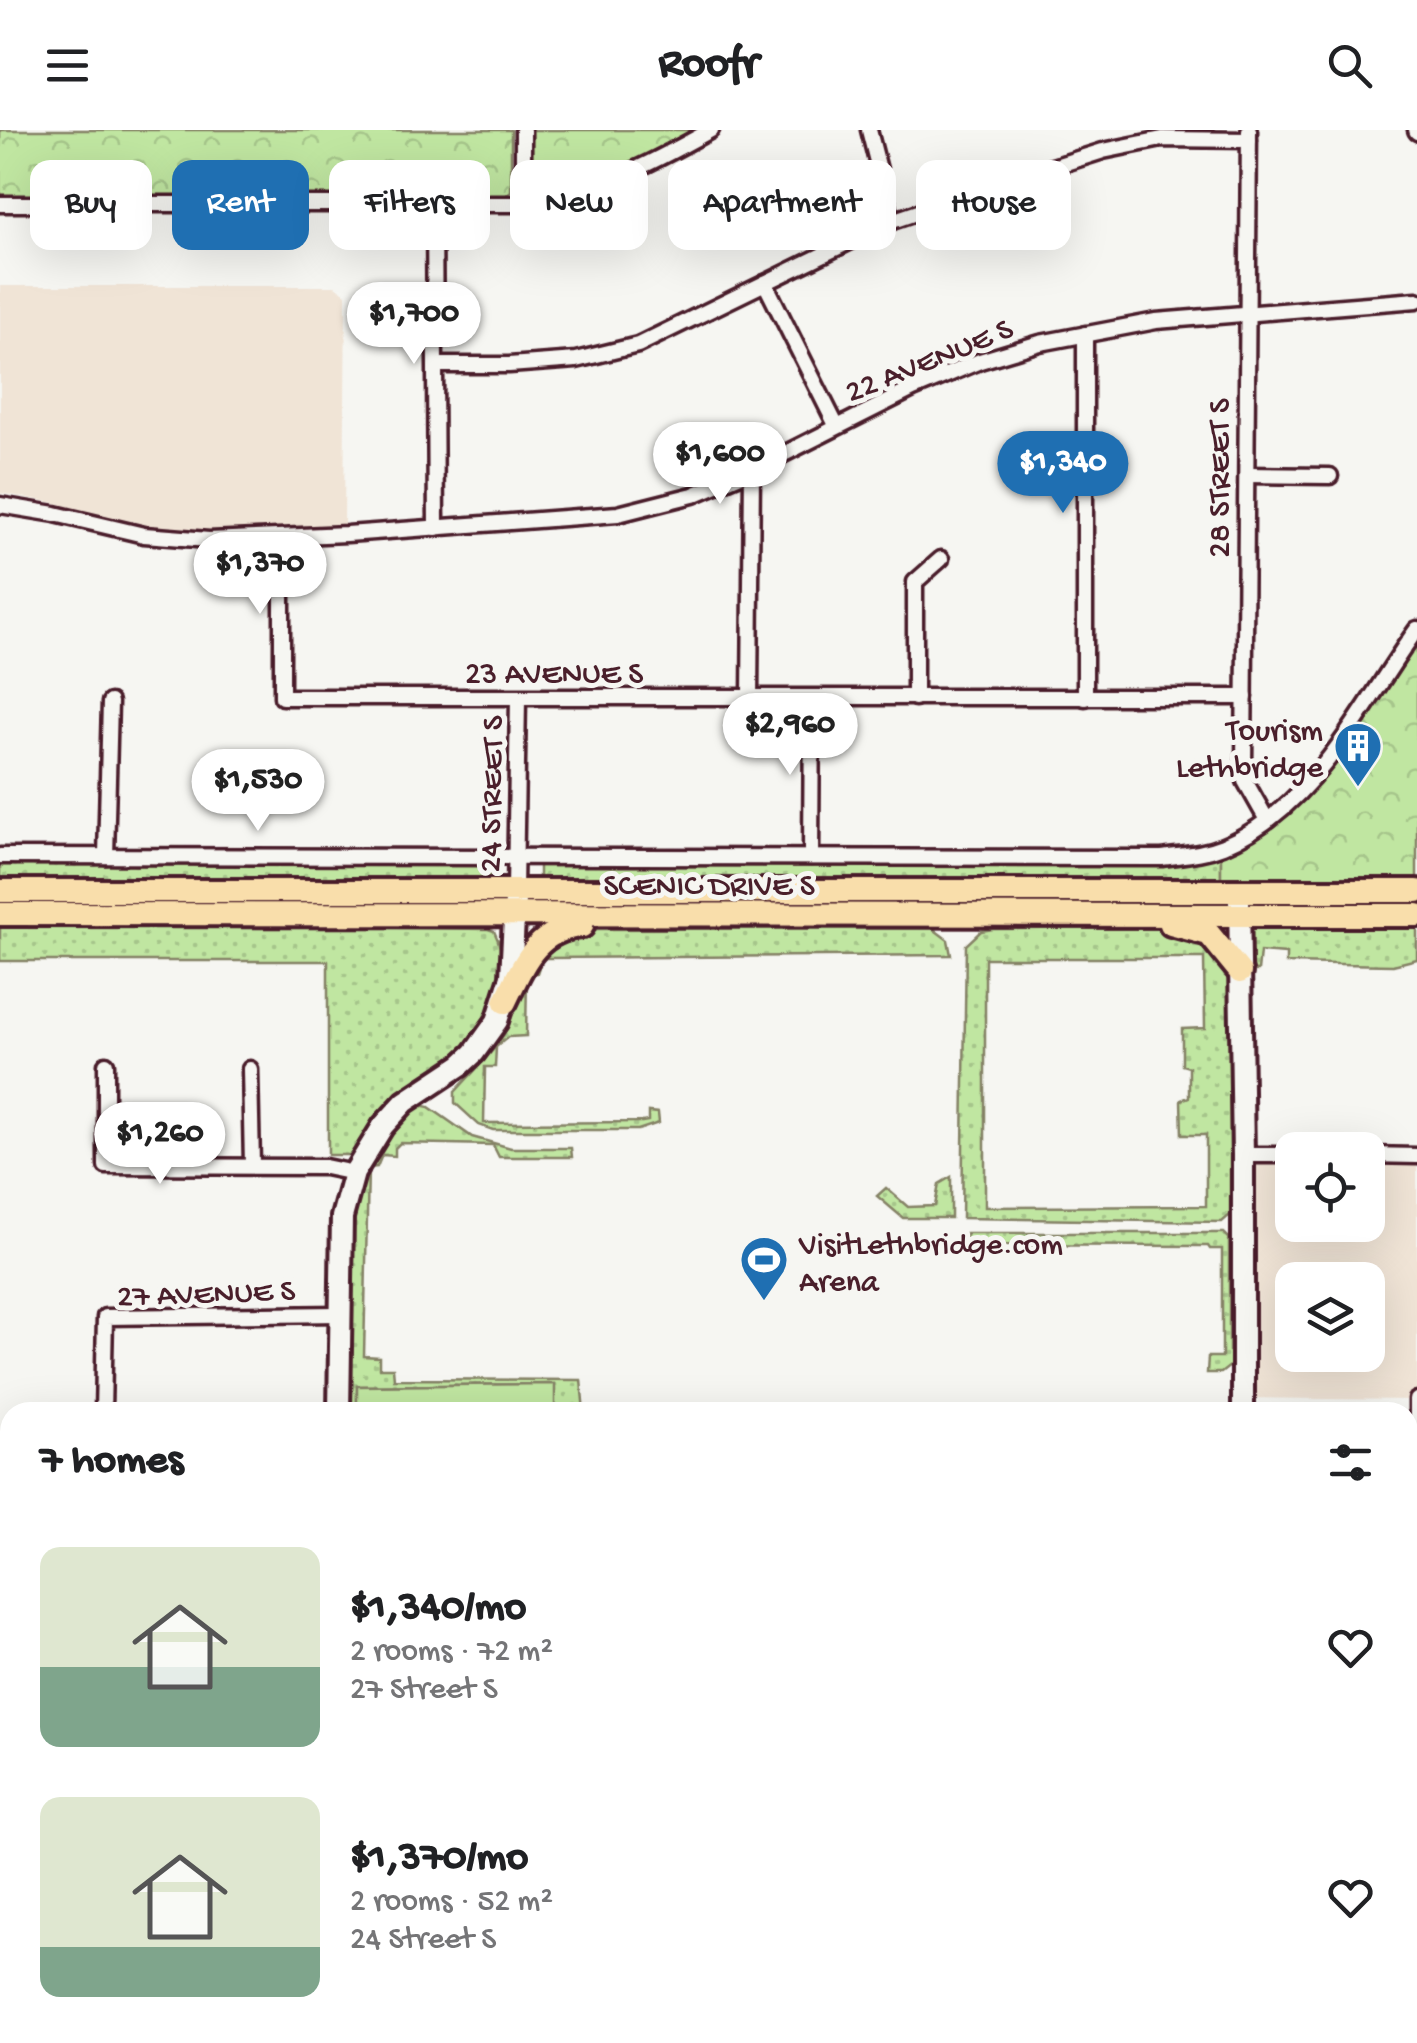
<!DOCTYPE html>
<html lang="en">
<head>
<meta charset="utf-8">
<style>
	:root { --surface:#fff; --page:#f6f6f6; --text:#202124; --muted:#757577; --accent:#1f6fb2 }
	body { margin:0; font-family:"Gochi Hand",sans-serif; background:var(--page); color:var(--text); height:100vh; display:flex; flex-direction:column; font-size:38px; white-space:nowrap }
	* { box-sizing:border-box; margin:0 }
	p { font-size:32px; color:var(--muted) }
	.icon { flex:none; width:55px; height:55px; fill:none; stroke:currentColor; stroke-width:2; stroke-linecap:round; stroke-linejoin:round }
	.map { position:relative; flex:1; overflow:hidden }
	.sheet { position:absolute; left:0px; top:1272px; width:1418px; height:642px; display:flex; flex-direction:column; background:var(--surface); border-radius:30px 30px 0 0; box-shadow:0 10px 40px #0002 }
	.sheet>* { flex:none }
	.hud { position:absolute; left:30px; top:30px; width:1358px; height:90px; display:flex; gap:20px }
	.controls { position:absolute; left:1275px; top:1002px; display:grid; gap:20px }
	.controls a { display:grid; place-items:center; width:110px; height:110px; border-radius:20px; background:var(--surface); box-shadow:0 10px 40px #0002; font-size:50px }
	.price { position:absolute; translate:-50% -85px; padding:0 22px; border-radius:35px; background:#fff; color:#222; font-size:32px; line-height:65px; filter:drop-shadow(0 2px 5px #0008) }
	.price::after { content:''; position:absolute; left:50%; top:60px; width:30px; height:22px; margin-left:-15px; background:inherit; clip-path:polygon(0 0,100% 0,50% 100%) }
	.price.selected { background:var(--accent); color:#fff }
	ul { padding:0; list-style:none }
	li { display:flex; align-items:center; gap:30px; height:250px; padding:0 40px }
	li span { display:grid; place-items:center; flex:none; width:280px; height:200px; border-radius:20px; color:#555 }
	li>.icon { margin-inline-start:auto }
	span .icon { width:120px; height:120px; fill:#fffc; stroke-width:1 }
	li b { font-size:42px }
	h2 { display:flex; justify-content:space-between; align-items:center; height:120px; padding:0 40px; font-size:42px }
	.tag { padding:0 35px; border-radius:20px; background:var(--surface); box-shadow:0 10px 40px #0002; font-size:35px; line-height:90px }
	.tag.selected { background:var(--accent); color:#fff }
	header { display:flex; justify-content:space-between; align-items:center; height:130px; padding:0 40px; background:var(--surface); font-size:45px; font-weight:700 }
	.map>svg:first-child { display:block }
	.built { fill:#f0e4d6; fill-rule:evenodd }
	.grass { fill:url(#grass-dots); stroke:#858266; stroke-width:2.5; fill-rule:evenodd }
	.park { fill:url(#park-crowns); stroke:#858266; stroke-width:2.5 }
	.pitch { fill:#c0e6a1; stroke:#858266; stroke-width:2.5 }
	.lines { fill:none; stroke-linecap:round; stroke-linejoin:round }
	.street-casing { stroke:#4a1f2b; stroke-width:21 }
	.secondary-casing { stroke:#4a1f2b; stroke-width:28 }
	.primary-casing { stroke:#4a1f2b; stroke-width:30 }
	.street { stroke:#f6f6f2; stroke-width:14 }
	.secondary { stroke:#f6f6f2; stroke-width:20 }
	.primary { stroke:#f9deab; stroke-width:22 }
	.labels { text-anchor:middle; stroke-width:10; stroke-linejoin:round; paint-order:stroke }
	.street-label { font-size:32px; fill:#4a1f2b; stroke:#f6f6f2 }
	.poi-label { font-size:32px; fill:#4a1f2b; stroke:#f6f6f2; text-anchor:end }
</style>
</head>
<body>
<header><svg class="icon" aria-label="menu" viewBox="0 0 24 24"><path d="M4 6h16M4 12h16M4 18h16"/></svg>Roofr<svg class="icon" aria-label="search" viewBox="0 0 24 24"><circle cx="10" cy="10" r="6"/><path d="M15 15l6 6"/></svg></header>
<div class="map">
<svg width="1417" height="1913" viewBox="0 0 1417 1913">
	<defs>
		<pattern id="grass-dots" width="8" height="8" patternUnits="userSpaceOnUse" patternTransform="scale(2.5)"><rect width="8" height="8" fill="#c0e6a1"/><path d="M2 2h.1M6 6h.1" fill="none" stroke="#a6c58b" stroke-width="1.8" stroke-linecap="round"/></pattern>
		<pattern id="park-crowns" width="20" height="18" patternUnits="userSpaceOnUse" patternTransform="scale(2.5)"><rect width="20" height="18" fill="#c0e6a1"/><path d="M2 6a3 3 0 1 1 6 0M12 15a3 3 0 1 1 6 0" fill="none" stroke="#a6c58b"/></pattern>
	</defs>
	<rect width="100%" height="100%" fill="#f6f6f2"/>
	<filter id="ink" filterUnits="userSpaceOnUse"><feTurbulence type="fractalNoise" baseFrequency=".01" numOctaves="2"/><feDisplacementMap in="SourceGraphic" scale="20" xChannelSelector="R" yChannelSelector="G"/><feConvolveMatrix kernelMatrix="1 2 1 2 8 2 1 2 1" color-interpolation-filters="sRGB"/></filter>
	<g filter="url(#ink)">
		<!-- built -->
		<g class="built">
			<polygon points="0,156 335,156 346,164 344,396 199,401 133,394 55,373 0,363"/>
			<path d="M1243,1025H1292V1095H1368V1025L1417,1026V1270L1243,1268ZM1292,1150H1368V1225H1292Z"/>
			<polygon points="0,1449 10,1449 10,1905 1239,1905 1239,1913 0,1913"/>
		</g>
		<!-- grass -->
		<g class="grass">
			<polygon points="1221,725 1221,755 539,755 539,735 1179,735"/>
			<polygon points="0,734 490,735 490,756 0,754"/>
			<polygon points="1239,783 1417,785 1417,829 1393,835 1286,833 1286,824 1260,822 1258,841 1240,840"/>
			<path d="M0,793L488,799L494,801C513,839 495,894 463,921C440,941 411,956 389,976C374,990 363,1009 350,1025H328V831H0Z"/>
			<path d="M932,798L948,810L951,825L546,828L541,831L537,843L527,845L526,906L508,907L496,917L495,937H485L484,993L642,992L648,991V982L658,983L659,993L638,1000H493L479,995L455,973V962C469,946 484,932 496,916C531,871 512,808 582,799Z"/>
			<path d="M1168,798L1200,804L1230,847V1085L1222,1092L962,1088L966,815L981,801L993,799ZM985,828H1204L1205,898L1182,899V935L1189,937V967L1181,970L1182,1005H1206V1076L985,1077Z"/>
			<polygon points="420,975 429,977 472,1007 511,1018 571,1018 572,1027 499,1027 493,1015 400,1013 395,1018 395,1026 382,1025 377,1037 368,1038 364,1226 379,1227 379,1238 393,1238 394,1249 581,1250 584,1282 555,1282 554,1254 357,1256 357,1282 349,1282 348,1101 364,1034 408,980"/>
			<polygon points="951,1047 951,1088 903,1088 877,1066 886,1058 908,1077 935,1076 939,1054"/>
			<polygon points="966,1103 1224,1103 1229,1108 1229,1221 1235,1222 1235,1232 1221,1243 1207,1243 1208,1227 1222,1227 1222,1119 1210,1119 1208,1116 967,1115"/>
		</g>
		<!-- park -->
		<g class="park">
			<polygon points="0,0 511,0 511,61 502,69 0,68"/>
			<path d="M532,0H692C658,20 574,68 537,63L532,57Z"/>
			<polygon points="1417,509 1417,753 1221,755 1221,725 1275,694 1299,672"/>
		</g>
		<!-- pitch -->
		<polygon class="pitch" points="555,1254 555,1282 357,1282 357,1256"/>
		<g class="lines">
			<!-- street casing -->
			<g class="street-casing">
				<g id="street">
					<polyline points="869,0 892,91"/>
					<polyline points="1249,0 1244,639 1245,651 1267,690"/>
					<polyline points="1416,0 1417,2"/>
					<path d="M0,74H523C598,61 645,37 711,0"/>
					<polyline points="523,74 523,0"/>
					<polyline points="434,76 436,398"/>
					<polyline points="765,153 836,295"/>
					<polyline points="436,235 509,235 576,230 638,215 892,91 1040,41 1103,21 1162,9 1249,10"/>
					<polyline points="1247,345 1330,346"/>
					<polyline points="0,375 55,384 144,405 209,410 347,404 618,384 693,365 752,340 913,259 980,231 1040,213 1156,191 1417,170"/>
					<polyline points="282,408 282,567 1245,567"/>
					<polyline points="750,568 752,340"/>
					<polyline points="915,568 915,452 941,429"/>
					<polyline points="1085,568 1085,204"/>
					<path d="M0,726L1162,728C1183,725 1203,724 1223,716C1315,678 1362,575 1417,499"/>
					<polyline points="106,726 110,572"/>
					<polyline points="811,727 812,569"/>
					<polyline points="515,761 518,568"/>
					<polyline points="106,934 106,1036 325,1037 354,1043"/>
					<polyline points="250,939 252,1035"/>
					<polyline points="1243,1025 1292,1025"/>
					<polyline points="1368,1025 1417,1026"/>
					<polyline points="1417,1270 1417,1433"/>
					<polyline points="103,1282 105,1187 340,1184"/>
					<polyline points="0,1438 10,1439"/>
					<polyline points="1408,1608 1417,1608"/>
					<polyline points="0,1881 10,1870"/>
					<polyline points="794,1913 795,1905"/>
					<polyline points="1356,1913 1356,1905"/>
				</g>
			</g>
			<!-- secondary casing -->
			<g class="secondary-casing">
				<g id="secondary">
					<polyline points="1239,769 1243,1025 1243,1282"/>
					<polyline points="339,1282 342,1087 354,1043 383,996 405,972 461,935 474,923 497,891 511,847 515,769"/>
					<polyline points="1408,1484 1417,1484"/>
					<polyline points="299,1905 299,1913"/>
					<polyline points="340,1905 341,1913"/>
					<polyline points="1239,1913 1239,1905"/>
				</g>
			</g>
			<!-- primary casing -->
			<g class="primary-casing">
				<g id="primary">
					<polyline points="0,761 1417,761"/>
					<polyline points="0,784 1417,785"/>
					<polyline points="1171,794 1209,804 1240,842"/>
					<path d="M505,872C523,835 536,799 582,796"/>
				</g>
			</g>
			<!-- street -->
			<use href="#street" class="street"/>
			<!-- secondary -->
			<use href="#secondary" class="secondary"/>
			<!-- primary -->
			<use href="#primary" class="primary"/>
		</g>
	</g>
	<!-- icons -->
	<defs>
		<g id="building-pin" transform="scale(2.5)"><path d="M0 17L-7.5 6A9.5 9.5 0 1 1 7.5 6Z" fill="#1f6fb2" stroke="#f6f6f2"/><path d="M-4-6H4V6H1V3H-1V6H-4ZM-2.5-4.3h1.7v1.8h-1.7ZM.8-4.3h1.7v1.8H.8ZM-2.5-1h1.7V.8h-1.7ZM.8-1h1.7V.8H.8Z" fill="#fff"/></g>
		<g id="stadium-pin" transform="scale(2.5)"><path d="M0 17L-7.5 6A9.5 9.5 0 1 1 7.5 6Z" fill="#1f6fb2" stroke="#f6f6f2"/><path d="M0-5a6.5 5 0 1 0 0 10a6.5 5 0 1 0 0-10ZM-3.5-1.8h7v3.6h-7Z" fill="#fff"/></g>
	</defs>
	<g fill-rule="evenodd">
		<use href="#building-pin" x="1358" y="616"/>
		<use href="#stadium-pin" x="764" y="1130"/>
	</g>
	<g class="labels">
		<!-- street labels -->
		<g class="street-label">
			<text transform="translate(928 228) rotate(-22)" y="11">22 AVENUE S</text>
			<text transform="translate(1217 348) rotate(-90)" y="11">28 STREET S</text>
			<text x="554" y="552">23 AVENUE S</text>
			<text transform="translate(489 664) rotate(-89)" y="11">24 STREET S</text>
			<text x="709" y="764">SCENIC DRIVE S</text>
			<text transform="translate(206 1161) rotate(-2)" y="11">27 AVENUE S</text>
		</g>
		<!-- poi labels -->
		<g class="poi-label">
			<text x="1323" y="609">Tourism<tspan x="1323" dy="37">Lethbridge</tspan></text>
			<text x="799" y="1123" text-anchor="start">VisitLethbridge.com<tspan x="799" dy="37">Arena</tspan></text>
		</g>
	</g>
</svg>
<div class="controls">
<a><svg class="icon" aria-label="locate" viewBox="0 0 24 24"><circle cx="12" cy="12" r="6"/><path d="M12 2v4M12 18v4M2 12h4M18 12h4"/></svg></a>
<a><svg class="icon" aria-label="layers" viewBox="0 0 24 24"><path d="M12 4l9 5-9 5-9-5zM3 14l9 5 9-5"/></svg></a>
</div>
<b class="price" style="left:414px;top:237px">$1,700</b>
<b class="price" style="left:720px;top:377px">$1,600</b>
<b class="price selected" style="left:1063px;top:386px">$1,340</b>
<b class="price" style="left:260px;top:487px">$1,370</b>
<b class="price" style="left:790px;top:648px">$2,960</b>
<b class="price" style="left:258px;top:704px">$1,530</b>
<b class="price" style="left:160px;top:1057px">$1,260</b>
<div class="hud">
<a class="tag">Buy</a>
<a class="tag selected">Rent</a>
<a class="tag">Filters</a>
<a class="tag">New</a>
<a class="tag">Apartment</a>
<a class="tag">House</a>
</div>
<section class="sheet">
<h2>7 homes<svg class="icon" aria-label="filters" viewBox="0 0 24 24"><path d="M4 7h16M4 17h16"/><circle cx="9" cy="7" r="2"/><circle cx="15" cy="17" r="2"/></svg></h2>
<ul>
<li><span style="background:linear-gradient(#dfe7d0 60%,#7fa58c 0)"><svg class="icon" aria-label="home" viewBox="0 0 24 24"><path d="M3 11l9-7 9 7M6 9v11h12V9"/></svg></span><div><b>$1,340/mo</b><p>2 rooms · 72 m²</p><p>27 Street S</p></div><svg class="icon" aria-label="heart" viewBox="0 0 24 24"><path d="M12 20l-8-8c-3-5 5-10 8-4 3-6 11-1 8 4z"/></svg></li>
<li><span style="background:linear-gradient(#dfe7d0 75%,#7fa58c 0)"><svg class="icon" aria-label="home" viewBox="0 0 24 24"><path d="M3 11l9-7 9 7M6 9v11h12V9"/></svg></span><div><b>$1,370/mo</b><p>2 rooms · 52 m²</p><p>24 Street S</p></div><svg class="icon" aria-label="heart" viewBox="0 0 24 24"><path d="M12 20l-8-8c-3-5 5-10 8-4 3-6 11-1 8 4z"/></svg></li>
</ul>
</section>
</div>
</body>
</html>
